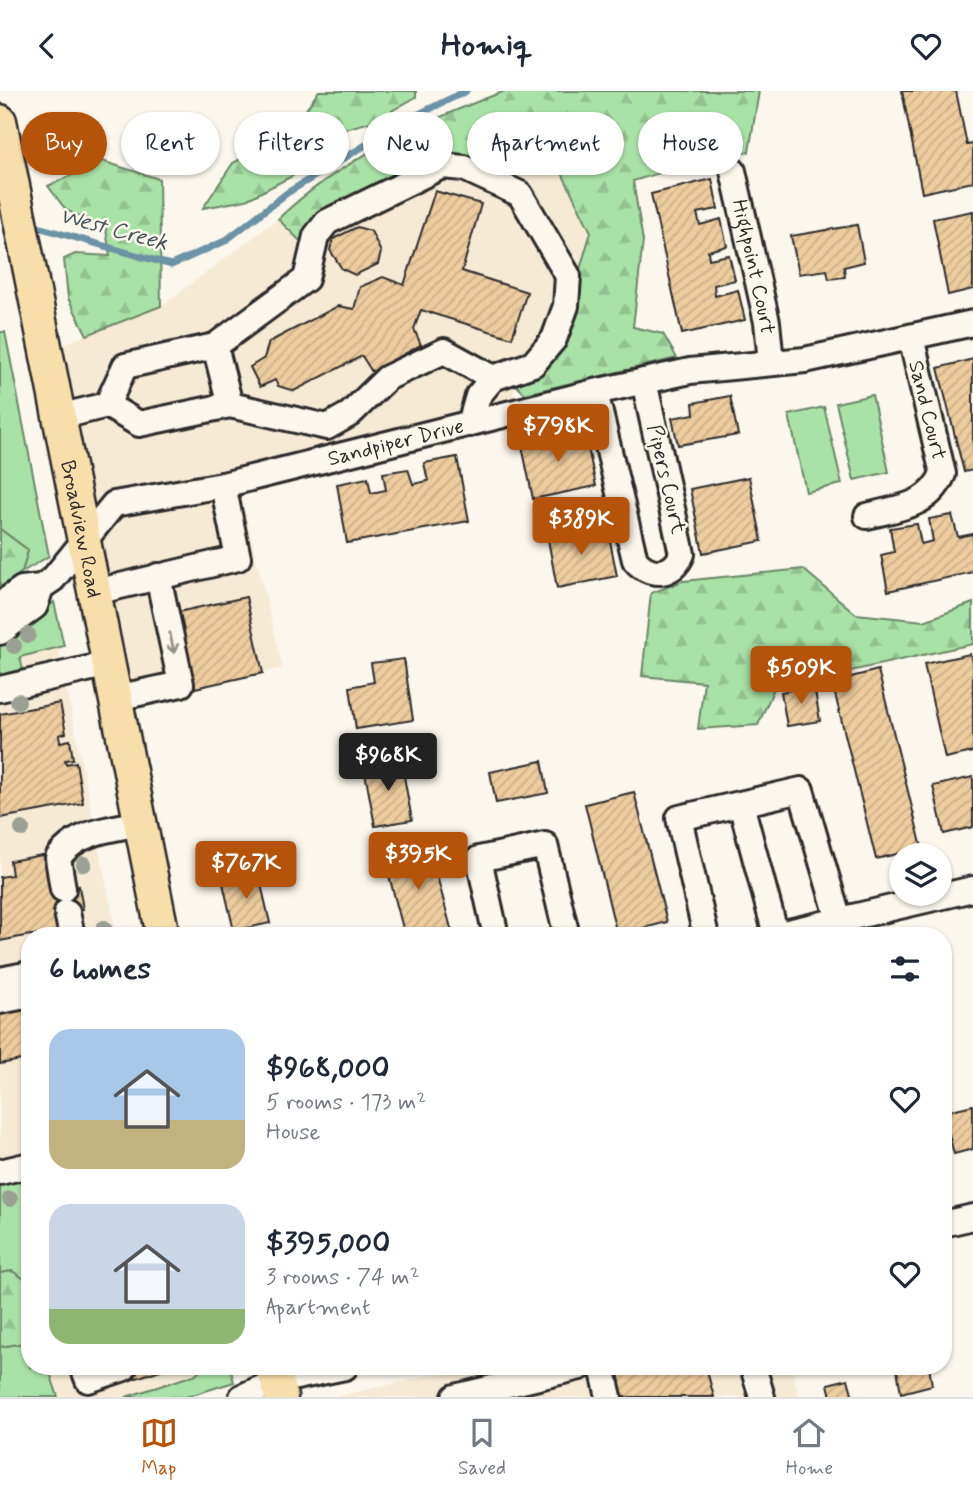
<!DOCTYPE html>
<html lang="en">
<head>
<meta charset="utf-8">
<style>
	:root { --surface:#fff; --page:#f6f6f7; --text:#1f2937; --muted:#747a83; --line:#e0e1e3; --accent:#b45309 }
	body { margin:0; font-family:Mynerve,sans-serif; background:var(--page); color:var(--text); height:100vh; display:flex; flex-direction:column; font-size:26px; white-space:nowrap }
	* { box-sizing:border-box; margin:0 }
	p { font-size:23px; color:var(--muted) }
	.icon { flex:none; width:38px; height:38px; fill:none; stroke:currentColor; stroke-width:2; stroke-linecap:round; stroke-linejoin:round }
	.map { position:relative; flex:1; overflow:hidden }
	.panel { position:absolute; left:21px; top:836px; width:931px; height:448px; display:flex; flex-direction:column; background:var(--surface); border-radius:28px; box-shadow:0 2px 5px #0004 }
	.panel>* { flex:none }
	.banner { position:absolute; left:21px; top:21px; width:931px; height:63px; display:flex; gap:14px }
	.tools { position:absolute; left:889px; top:752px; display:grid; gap:14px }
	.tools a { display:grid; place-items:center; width:63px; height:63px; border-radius:50%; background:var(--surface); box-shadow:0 2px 5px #0004; font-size:35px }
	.price { position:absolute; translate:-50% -60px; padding:0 16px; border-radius:7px; background:var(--accent); color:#fff; font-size:23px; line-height:46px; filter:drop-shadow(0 2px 4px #0008) }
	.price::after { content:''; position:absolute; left:50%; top:42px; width:21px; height:16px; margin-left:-10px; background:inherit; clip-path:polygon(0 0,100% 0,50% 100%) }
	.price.on { background:#222; color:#fff }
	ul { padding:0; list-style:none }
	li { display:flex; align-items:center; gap:21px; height:175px; padding:0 28px }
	li span { display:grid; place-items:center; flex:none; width:196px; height:140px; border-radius:21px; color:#555 }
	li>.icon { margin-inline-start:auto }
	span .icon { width:84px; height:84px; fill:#fffc; stroke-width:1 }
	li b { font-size:30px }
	h2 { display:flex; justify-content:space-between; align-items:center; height:84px; padding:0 28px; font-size:30px }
	.pill { padding:0 24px; border-radius:32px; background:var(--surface); box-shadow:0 2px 5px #0004; font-size:24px; line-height:63px }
	.pill.on { background:var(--accent); color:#fff }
	header { display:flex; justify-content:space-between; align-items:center; height:91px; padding:0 28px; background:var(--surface); font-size:32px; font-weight:800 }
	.tab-bar { display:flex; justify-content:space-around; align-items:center; height:98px; border-top:2px solid var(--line); background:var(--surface); font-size:19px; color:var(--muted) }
	.tab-bar a { display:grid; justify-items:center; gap:4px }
	.tab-bar .on { color:var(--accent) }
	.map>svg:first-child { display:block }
	.built { fill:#f7ead5 }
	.green { fill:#a9e2a6; stroke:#6a8668; stroke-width:2 }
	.forest { fill:url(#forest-firs); stroke:#6a8668; stroke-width:2 }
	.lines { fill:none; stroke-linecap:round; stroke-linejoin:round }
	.stream { stroke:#6c92a6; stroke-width:7 }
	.building { fill:url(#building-hatch); stroke:#2b2b2b; stroke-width:2 }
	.minor-casing { stroke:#2b2b2b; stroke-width:30 }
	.major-casing { stroke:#2b2b2b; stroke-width:37 }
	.minor { stroke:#fbf7ec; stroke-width:24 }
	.major { stroke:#f8deab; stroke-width:32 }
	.tree { fill:#9aa093 }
	.oneway { stroke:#93918c }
	.labels { text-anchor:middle; stroke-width:5; stroke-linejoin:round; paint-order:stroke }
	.street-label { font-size:21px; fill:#2b2b2b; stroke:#fbf7ec }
	.water-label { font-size:23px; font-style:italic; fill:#46565e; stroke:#fbf7ec }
</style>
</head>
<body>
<header><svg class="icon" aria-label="back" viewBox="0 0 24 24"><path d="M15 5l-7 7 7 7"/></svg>Homiq<svg class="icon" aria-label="heart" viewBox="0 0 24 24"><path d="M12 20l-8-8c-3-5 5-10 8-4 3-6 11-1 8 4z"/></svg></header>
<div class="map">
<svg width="973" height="1306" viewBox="0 0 973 1306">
	<defs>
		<pattern id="forest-firs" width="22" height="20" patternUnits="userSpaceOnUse" patternTransform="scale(1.75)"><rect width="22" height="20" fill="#a9e2a6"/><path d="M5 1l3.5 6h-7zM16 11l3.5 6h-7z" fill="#92c28f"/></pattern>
		<pattern id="building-hatch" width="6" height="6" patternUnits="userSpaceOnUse" patternTransform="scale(1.75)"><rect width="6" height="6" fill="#edcc9f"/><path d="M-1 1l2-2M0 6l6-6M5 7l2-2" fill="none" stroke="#cbaf89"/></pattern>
	</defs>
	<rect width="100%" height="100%" fill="#fbf7ec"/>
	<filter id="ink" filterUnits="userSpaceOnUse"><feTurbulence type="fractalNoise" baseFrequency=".0143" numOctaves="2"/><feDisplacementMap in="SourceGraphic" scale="14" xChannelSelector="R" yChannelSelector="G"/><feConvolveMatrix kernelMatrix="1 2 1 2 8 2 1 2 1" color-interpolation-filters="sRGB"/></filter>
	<g filter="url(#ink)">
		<!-- built -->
		<g class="built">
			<polygon points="432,65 521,80 561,80 591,140 578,185 514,293 516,335 240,401 283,577 132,610 59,255 161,215 278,128 299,148 328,143 349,105"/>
			<polygon points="58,556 117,845 30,845 30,1088 0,1095 0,575 18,563"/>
			<polygon points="49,1276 204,1276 194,1284 126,1306 58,1306"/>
			<polygon points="466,1276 792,1276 799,1306 335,1306"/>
		</g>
		<!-- green -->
		<g class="green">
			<polygon points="0,241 5,241 49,465 22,481 28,459 0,438"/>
			<polygon points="872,304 889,381 854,389 836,312"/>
			<polygon points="824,316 842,393 806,401 789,324"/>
			<polygon points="54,511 64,555 20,566 24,584 0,586 0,553"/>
			<polygon points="30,1083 30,1188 26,1189 12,1180 0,1182 0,1091"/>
			<polygon points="30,1251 30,1276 48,1276 58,1306 0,1306 0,1256"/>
			<polygon points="204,1276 230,1276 234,1291 186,1306 126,1306 194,1284"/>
		</g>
		<!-- forest -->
		<g class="forest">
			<polygon points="319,0 416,0 416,6 374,30 316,46 298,82 246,109 203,117 233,72 269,53 300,27"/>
			<path d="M505,0H759L749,61L696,71L633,90L643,150L633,236L663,243L677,267L525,303L514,292L578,185L591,141L561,80H521L432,65L349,105L329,143L299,149L278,128C340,68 425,30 505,0Z"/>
			<polygon points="102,70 159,88 161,215 87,244 68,207 64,168 75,163 110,165 106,138 66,119 48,95"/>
			<polygon points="0,438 28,459 22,481 0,497"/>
			<polygon points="803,478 856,523 924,530 973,512 973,553 828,585 786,570 758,634 698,638 704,591 642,585 651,502 683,490"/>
			<polygon points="12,1180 26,1189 30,1188 30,1251 0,1256 0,1182"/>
		</g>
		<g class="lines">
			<!-- stream -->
			<polyline class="stream" points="31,134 171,174 225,150 287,102 405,30 466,0"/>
		</g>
		<!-- building -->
		<g class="building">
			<polygon points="902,0 956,0 967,54 973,53 973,91 922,102"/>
			<polygon points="712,88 718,118 697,122 700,134 721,128 727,155 708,160 709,168 729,164 735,189 714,194 715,205 738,199 745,229 682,243 651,103"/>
			<polygon points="435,100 481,113 462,180 527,201 512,247 421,219 414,238 421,254 372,281 362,265 294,300 278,295 275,289 260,296 250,276 264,267 269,251 338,215 354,218 360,196 383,186 404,194"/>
			<polygon points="973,120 973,198 948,204 933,128"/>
			<polygon points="857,134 864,171 844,176 845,186 829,188 827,179 799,183 791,145"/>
			<polygon points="357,136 371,140 381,161 378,173 355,184 342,178 330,159 333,148"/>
			<polygon points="973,268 973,379 964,381 938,277"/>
			<polygon points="730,305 738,344 678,354 672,327 694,323 693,312"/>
			<polygon points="584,338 596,395 533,408 521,350"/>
			<polygon points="457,366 469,430 347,452 337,393 368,387 371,402 386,399 383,382 408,378 413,393 428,390 424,372"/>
			<polygon points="749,386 762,450 703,462 690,398"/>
			<polygon points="952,424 958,446 973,443 973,481 888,500 881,464 894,461 890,437 917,433 921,453 933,450 929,428"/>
			<polygon points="589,436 590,443 608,440 617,485 557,497 547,443"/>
			<polygon points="246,506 263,582 195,597 178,521"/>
			<polygon points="970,563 973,576 973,661 945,667 924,573"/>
			<polygon points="404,568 413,629 356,638 350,596 374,591 371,572"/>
			<polygon points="878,579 922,757 876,768 832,591"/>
			<polygon points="814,594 820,630 787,635 781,601"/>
			<polygon points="60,612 66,642 59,644 60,651 70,649 73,668 65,669 66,673 76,671 83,712 0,727 0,623"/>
			<polygon points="401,669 412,729 375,735 364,676"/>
			<polygon points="542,670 548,702 496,712 490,681"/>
			<polygon points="973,686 973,736 944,743 933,695"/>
			<polygon points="634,701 667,831 617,844 585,713"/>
			<polygon points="428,751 453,845 405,845 383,762"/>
			<polygon points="48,763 55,800 79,795 83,818 59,823 63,845 30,844 0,850 0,786 12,784 10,770"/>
			<polygon points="258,780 270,832 234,840 222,788"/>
			<polygon points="30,914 30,1009 21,969 0,973 0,920"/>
			<polygon points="973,1014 973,1058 954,1063 943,1021"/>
			<polygon points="123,1276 169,1276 128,1290"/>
			<polygon points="616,1276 706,1276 714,1306 623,1306"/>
			<polygon points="907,1276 929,1276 932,1294 901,1302 897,1278"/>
			<polygon points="848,1288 853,1306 831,1306 828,1293"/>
		</g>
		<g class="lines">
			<!-- minor casing -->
			<g class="minor-casing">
				<g id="minor">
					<path id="s1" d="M733,80L767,231L771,271"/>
					<polyline points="215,255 230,314"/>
					<path d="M595,301L635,469C649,486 673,486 682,463L644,290"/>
					<polyline points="107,314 139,333 230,314 327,336 350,323 387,287 444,260 493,287"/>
					<polyline points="59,326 107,314 125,275 215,255 306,188 316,145 327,131 442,75 464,77 520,103 568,185 566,215 554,248 533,273 493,287 478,305 470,333"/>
					<path d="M867,425C900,416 928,416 943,383L911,246"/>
					<polyline points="95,501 238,467 223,394"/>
					<path id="s2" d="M0,514L22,498L41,496L53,488L114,413L223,394L595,301L690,280L805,269L973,232"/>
					<polyline points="0,541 35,515 41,496"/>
					<polyline points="0,598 109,573"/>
					<polyline points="116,607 181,593 158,485"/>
					<polyline points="741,713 776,844"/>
					<path d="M63,798L58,767C77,740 111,738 141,732"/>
					<polyline points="67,821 72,845"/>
					<polyline points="496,845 479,768 545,754 567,845"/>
					<polyline points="706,845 679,727 801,699 839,829"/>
					<polyline points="771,845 973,798"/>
					<polyline points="0,889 30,883"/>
					<polyline points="0,910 30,904"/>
					<polyline points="0,1081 30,1074"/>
					<polyline points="943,1133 973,1126"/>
					<polyline points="83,1276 88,1289 124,1277"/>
					<polyline points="602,1276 609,1306"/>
					<polyline points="753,1276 762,1306"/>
					<polyline points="242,1306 277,1290 345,1276"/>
					<polyline points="455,1306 580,1276"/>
				</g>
			</g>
			<!-- major casing -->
			<g class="major-casing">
				<g id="major">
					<path id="s3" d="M0,30L163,845"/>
					<polyline points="273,1276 281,1306"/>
				</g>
			</g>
			<!-- minor -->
			<use href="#minor" class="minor"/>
			<!-- major -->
			<use href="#major" class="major"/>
		</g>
		<!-- trees -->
		<g class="tree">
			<circle cx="28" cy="544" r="8"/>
			<circle cx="14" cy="555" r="8"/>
			<circle cx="18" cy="610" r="8"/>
			<circle cx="22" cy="738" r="8"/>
			<circle cx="84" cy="773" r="8"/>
			<circle cx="104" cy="837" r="8"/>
			<circle cx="10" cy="1108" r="8"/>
		</g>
		<!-- one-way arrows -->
		<defs><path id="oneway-shaft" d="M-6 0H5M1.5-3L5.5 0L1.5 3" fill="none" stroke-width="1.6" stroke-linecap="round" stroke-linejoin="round" transform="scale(1.75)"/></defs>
		<use class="oneway" href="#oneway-shaft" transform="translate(172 552) rotate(78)"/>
	</g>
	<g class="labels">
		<!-- street labels -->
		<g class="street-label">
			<text dy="7" stroke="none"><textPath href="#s1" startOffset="98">Highpoint Court</textPath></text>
			<text transform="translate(928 319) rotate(76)" y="7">Sand Court</text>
			<text dy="7" stroke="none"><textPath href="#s2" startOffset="446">Sandpiper Drive</textPath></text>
			<text transform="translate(667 388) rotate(77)" y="7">Pipers Court</text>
			<text dy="7" stroke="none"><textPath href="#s3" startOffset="416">Broadview Road</textPath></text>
		</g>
		<!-- water labels -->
		<g class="water-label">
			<text transform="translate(114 137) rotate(15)" y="8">West Creek</text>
		</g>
	</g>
</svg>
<div class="tools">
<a><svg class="icon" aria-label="layers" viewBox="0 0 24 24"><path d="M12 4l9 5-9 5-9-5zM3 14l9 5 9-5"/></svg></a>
</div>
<b class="price" style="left:558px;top:373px">$798K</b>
<b class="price" style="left:581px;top:466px">$389K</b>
<b class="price" style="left:801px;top:615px">$509K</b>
<b class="price on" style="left:388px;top:702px">$968K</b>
<b class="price" style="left:418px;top:801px">$395K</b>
<b class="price" style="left:246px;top:810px">$767K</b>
<div class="banner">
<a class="pill on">Buy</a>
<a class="pill">Rent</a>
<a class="pill">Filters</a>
<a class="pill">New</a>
<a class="pill">Apartment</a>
<a class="pill">House</a>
</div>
<section class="panel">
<h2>6 homes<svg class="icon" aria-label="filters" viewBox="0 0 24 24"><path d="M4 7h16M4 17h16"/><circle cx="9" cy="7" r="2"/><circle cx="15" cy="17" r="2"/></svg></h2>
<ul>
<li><span style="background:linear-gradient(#a9c7e8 65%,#c2b280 0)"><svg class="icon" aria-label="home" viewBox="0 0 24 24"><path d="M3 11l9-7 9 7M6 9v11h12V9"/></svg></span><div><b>$968,000</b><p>5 rooms · 173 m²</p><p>House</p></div><svg class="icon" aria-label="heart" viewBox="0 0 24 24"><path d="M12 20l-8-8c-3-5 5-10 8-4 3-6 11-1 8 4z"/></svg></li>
<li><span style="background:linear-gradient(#c9d6e8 75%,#8fb573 0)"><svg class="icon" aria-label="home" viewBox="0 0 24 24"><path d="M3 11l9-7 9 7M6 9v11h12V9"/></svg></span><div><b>$395,000</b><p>3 rooms · 74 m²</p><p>Apartment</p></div><svg class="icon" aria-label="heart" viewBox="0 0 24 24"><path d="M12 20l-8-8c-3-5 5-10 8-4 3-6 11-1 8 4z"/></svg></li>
</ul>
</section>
</div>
<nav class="tab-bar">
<a class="on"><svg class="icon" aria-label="map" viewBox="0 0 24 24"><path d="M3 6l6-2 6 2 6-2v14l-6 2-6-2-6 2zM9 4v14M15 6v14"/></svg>Map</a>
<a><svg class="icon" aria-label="saved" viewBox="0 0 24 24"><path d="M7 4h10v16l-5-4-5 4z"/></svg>Saved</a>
<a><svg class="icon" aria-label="home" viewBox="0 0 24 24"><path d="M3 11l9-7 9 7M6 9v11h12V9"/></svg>Home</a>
</nav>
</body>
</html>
